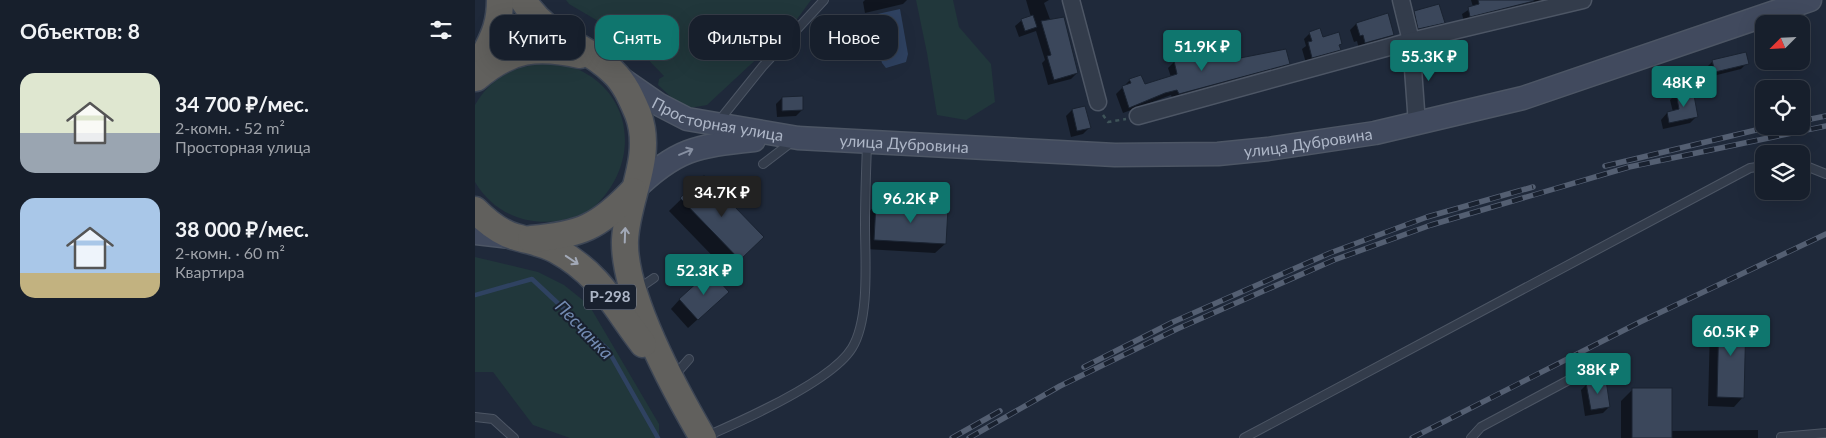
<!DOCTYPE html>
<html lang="ru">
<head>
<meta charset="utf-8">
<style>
	:root { --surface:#171f2c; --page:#242c38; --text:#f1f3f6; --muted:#9ea2a9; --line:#363d48; --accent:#0f766e }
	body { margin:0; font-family:Lato,sans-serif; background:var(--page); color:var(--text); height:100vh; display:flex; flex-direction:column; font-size:19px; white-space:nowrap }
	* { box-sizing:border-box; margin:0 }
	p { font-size:16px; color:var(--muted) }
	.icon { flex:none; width:28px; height:28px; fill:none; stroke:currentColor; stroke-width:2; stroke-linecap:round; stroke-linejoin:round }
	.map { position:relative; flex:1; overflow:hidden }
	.sheet { display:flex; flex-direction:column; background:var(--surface); width:475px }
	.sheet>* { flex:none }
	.guide { position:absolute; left:15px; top:15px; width:475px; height:45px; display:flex; gap:10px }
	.needle { width:32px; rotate:246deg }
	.buttons { position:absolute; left:1280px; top:15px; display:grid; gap:10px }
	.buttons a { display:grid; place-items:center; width:55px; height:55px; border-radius:10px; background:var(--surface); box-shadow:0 5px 20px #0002,0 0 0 1px var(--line); font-size:25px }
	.price { position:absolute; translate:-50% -42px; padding:0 11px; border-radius:5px; background:var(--accent); color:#fff; font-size:16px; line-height:32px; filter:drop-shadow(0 1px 2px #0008) }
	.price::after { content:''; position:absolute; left:50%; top:30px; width:15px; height:11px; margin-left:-8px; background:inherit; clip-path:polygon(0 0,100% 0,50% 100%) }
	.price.active { background:#222; color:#fff }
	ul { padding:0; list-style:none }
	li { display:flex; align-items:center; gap:15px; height:125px; padding:0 20px }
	li span { display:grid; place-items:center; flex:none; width:140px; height:100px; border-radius:15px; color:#555 }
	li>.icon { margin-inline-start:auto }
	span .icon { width:60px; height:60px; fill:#fffc; stroke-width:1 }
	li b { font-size:21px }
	h2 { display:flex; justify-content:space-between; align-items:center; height:60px; padding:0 20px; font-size:21px }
	.tag { padding:0 18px; border-radius:15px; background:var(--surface); box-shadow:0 5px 20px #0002,0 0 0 1px var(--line); font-size:18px; line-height:45px }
	.tag.active { background:var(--accent); color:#fff }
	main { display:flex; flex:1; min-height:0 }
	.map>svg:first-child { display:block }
	.green { fill:#21373b }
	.water { fill:#2f4261 }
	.shadow { fill:#0007 }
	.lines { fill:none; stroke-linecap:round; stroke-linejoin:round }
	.stream { stroke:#2f4261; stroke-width:4.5 }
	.building { fill:#3b475b; stroke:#1a2331 }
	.service-casing { stroke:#4d5665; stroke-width:10 }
	.minor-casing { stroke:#4d5665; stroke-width:19 }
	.secondary-casing { stroke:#4d5665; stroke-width:25 }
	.trunk-casing { stroke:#3d4655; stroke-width:29 }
	.path { stroke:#3f5459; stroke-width:2.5; stroke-dasharray:4 4; stroke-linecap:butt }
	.service { stroke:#333c4b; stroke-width:8 }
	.minor { stroke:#333c4b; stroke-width:16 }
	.secondary { stroke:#414a5e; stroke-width:22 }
	.trunk { stroke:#61605d; stroke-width:26 }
	.rail-casing { stroke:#545f72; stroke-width:5.5 }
	.rail { stroke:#19212f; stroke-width:4; stroke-dasharray:11; stroke-linecap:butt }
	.oneway { stroke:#8790a2 }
	.oneway2 { stroke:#a2a9b7 }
	.labels { text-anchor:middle; stroke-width:4; stroke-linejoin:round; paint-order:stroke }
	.shield { fill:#19212f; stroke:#818999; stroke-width:1 }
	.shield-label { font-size:15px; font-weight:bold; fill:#adb6c7 }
	.street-label { font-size:16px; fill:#adb6c7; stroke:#19212f }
	.water-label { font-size:18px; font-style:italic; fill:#738bb2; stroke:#19212f }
</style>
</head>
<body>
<main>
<section class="sheet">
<h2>Объектов: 8<svg class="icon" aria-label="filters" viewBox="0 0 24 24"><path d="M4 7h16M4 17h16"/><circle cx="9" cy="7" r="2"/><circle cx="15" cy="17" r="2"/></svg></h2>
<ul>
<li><span style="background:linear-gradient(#dfe7d0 60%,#9aa5b1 0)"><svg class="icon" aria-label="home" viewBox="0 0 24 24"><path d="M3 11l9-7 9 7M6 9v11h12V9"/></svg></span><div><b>34 700 ₽/мес.</b><p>2-комн. · 52 m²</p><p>Просторная улица</p></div></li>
<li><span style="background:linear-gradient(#a9c7e8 75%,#c2b280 0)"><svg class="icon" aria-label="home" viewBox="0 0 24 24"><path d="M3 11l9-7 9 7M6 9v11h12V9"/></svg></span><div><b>38 000 ₽/мес.</b><p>2-комн. · 60 m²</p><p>Квартира</p></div></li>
</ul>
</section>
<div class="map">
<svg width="1351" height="438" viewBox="0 0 1351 438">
	<rect width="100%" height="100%" fill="#1f293a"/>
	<!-- green -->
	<g class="green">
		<polygon points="91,0 336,0 317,26 232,105 209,109 183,85 184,79 189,76 152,38 94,4"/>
		<polygon points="441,0 478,0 484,27 516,64 520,102 491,120 462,115 452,53"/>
		<path d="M77,63C84,64 93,65 100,68C160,93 165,164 120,206C112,213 98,218 88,220C53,227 19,214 0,182V105C17,75 44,64 77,63Z"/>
		<polygon points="0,257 63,272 89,285 114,305 184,424 184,438 95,438 58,425 18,372 0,372"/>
	</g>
	<!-- water -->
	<polygon class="water" points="425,9 433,54 431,62 411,68 407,63 395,19 398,15"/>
	<!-- shadow -->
	<g class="shadow">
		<polygon points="390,0 432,0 428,4 390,13 388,2"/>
		<polygon points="551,0 574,0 569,3 576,22 602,73 596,79 573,85 567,63 570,60 561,31 544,37 540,26 547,20 556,17"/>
		<polygon points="996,0 1082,0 989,22 987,14 998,7"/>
		<polygon points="940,12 968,22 962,28 937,34 933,18"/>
		<polygon points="881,24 918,35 911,41 884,49 882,41 879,42 875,30"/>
		<polygon points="835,33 866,43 863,46 864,50 858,56 831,63 827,49 831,46 829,39"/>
		<polygon points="722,40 728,60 814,63 808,70 698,100 696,95 648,113 641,94 655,80 669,86 696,77 693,68 699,62 696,52 702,46"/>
		<polygon points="1238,61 1272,63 1266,69 1234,77 1231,68"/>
		<polygon points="1201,94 1221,117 1215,123 1188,129 1186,120 1192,113 1198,112 1195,100"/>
		<polygon points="307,98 327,110 321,116 302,117 301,104"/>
		<polygon points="597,110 614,128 608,134 596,137 591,116"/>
		<polygon points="229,177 287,237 252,271 194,211"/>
		<polygon points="401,204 470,244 460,253 390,249 392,214"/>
		<polygon points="205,299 243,301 213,328 196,309"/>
		<polygon points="1244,318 1268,397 1259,407 1233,406 1235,327"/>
		<polygon points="1112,384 1134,407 1128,413 1110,416 1106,390"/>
		<polygon points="1158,389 1195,431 1283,430 1283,438 1146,438 1146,401"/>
	</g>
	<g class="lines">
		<!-- stream -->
		<polyline class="stream" points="0,295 57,279 133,350 183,438"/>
	</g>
	<!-- building -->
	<g class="building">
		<polygon points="1003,0 1059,0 1059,1 995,17 993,7 1004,4"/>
		<polygon points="964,4 970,23 943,29 939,11"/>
		<polygon points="913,13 919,35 890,43 888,35 885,36 881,23"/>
		<polygon points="558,15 562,27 550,31 546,19"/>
		<polygon points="589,17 603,73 579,80 572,56 576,55 566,21"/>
		<polygon points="845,28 848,37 864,32 867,44 864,45 866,50 837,58 833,42 837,41 834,32"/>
		<polygon points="723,38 729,58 757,49 760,59 811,49 815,64 704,94 702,90 690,93 654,108 647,86 656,83 654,79 666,75 670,84 702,74 699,61 706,59 702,44"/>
		<polygon points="1271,52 1274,64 1240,72 1237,60"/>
		<polygon points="1218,90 1223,117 1194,123 1192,112 1204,109 1201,93"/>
		<polygon points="328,96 328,110 307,111 307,97"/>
		<polygon points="610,106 616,128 602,131 597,109"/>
		<polygon points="229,175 289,237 265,260 205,198"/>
		<polygon points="401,203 473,208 471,244 399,240"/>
		<polygon points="235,271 254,292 223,320 204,299"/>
		<polygon points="1244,316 1271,317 1269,398 1242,397"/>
		<polygon points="1131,380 1135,407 1116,410 1111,383"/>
		<rect x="1157" y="388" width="40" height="50"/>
	</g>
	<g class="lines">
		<!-- service casing -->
		<g class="service-casing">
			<g id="service">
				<polyline points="243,122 288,66 349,0"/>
				<polyline points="288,164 318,141"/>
				<polyline points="1326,164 1351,174"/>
				<polyline points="163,289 179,278"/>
				<polyline points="200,375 214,359"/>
				<polyline points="0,417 18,419 39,438"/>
				<path d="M232,436C269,420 357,381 377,348C395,319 390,259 390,225C390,198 391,171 392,145"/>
				<polyline points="1306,437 1351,433"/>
				<polyline points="769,438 1275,168 1289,166"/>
				<polyline points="996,438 1006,427 1107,373 1116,374"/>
			</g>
		</g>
		<!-- minor casing -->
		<g class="minor-casing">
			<g id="minor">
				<polyline points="596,0 623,102"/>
				<polyline points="926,0 936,41 942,124"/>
				<polyline points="663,116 936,41 1108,0"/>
			</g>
		</g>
		<!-- secondary casing -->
		<g class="secondary-casing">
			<g id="secondary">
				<path id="s1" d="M144,77L183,104L212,119L323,138L640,155L743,154L793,149L900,133L1048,98L1335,0"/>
				<path d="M158,191C201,149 221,146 279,140"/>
				<polyline points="0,233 36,237"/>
			</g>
		</g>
		<!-- trunk casing -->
		<g class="trunk-casing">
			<g id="trunk">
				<path d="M48,0C73,40 109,43 138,72C150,83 157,100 163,114C179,157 152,197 150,240C148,295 200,390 228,438"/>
				<path d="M2,74C11,45 25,35 25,0"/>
				<path d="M1,78C35,49 62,45 105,55"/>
				<path d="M0,210C11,221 25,233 41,237C54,241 68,243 81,250C126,275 138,305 168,344"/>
				<path d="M56,239C105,235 124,227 158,191"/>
			</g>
		</g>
		<!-- path -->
		<polyline class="path" points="628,115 633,122 651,119"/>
		<!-- service -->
		<use href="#service" class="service"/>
		<!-- minor -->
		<use href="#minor" class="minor"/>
		<!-- secondary -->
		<use href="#secondary" class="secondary"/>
		<!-- trunk -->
		<use href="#trunk" class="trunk"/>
		<!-- rail casing -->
		<g class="rail-casing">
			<g id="rail">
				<polyline points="1326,121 1351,116"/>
				<polyline points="1130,166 1298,126"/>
				<polyline points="609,367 698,322 855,253 952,217 1058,187"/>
				<polyline points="477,438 525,411"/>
				<polyline points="494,438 585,386 702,329 859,260 956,225 1154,167 1351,126"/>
				<polyline points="937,438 1165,322 1351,234"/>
			</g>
		</g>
		<!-- rail -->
		<use href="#rail" class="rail"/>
	</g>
	<!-- one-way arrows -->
	<defs><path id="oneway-shaft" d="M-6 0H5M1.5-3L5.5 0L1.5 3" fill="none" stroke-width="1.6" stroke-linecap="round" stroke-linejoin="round" transform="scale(1.25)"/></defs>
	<use class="oneway" href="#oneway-shaft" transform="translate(211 152) rotate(-23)"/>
	<g class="oneway2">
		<use href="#oneway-shaft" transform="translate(150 235) rotate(-88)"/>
		<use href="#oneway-shaft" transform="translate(97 260) rotate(34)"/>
	</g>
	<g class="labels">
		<!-- shield labels -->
		<rect class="shield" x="109" y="284.5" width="52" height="25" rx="4"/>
		<g class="shield-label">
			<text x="135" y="302">Р-298</text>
		</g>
		<!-- street labels -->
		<g class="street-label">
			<text dy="6" stroke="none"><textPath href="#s1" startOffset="110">Просторная улица</textPath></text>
			<text dy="6" stroke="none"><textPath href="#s1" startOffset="704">улица Дубровина</textPath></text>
			<text dy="6" stroke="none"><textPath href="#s1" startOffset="299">улица Дубровина</textPath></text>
		</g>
		<!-- water labels -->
		<g class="water-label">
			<text transform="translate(109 330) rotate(46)" y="6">Песчанка</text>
		</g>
	</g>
</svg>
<div class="buttons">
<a><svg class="needle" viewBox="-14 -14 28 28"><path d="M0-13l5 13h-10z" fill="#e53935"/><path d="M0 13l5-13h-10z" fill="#9ea2a9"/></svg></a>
<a><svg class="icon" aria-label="locate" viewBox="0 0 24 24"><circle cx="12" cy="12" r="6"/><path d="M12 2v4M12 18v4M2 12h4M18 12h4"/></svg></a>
<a><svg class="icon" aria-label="layers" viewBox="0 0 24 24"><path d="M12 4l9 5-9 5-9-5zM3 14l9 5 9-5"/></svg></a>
</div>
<b class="price" style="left:727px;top:72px">51.9K ₽</b>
<b class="price" style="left:954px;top:82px">55.3K ₽</b>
<b class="price" style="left:1209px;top:108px">48K ₽</b>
<b class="price active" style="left:247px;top:218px">34.7K ₽</b>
<b class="price" style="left:436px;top:224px">96.2K ₽</b>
<b class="price" style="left:229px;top:296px">52.3K ₽</b>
<b class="price" style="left:1256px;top:357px">60.5K ₽</b>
<b class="price" style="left:1123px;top:395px">38K ₽</b>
<div class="guide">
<a class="tag">Купить</a>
<a class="tag active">Снять</a>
<a class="tag">Фильтры</a>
<a class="tag">Новое</a>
</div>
</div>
</main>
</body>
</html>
